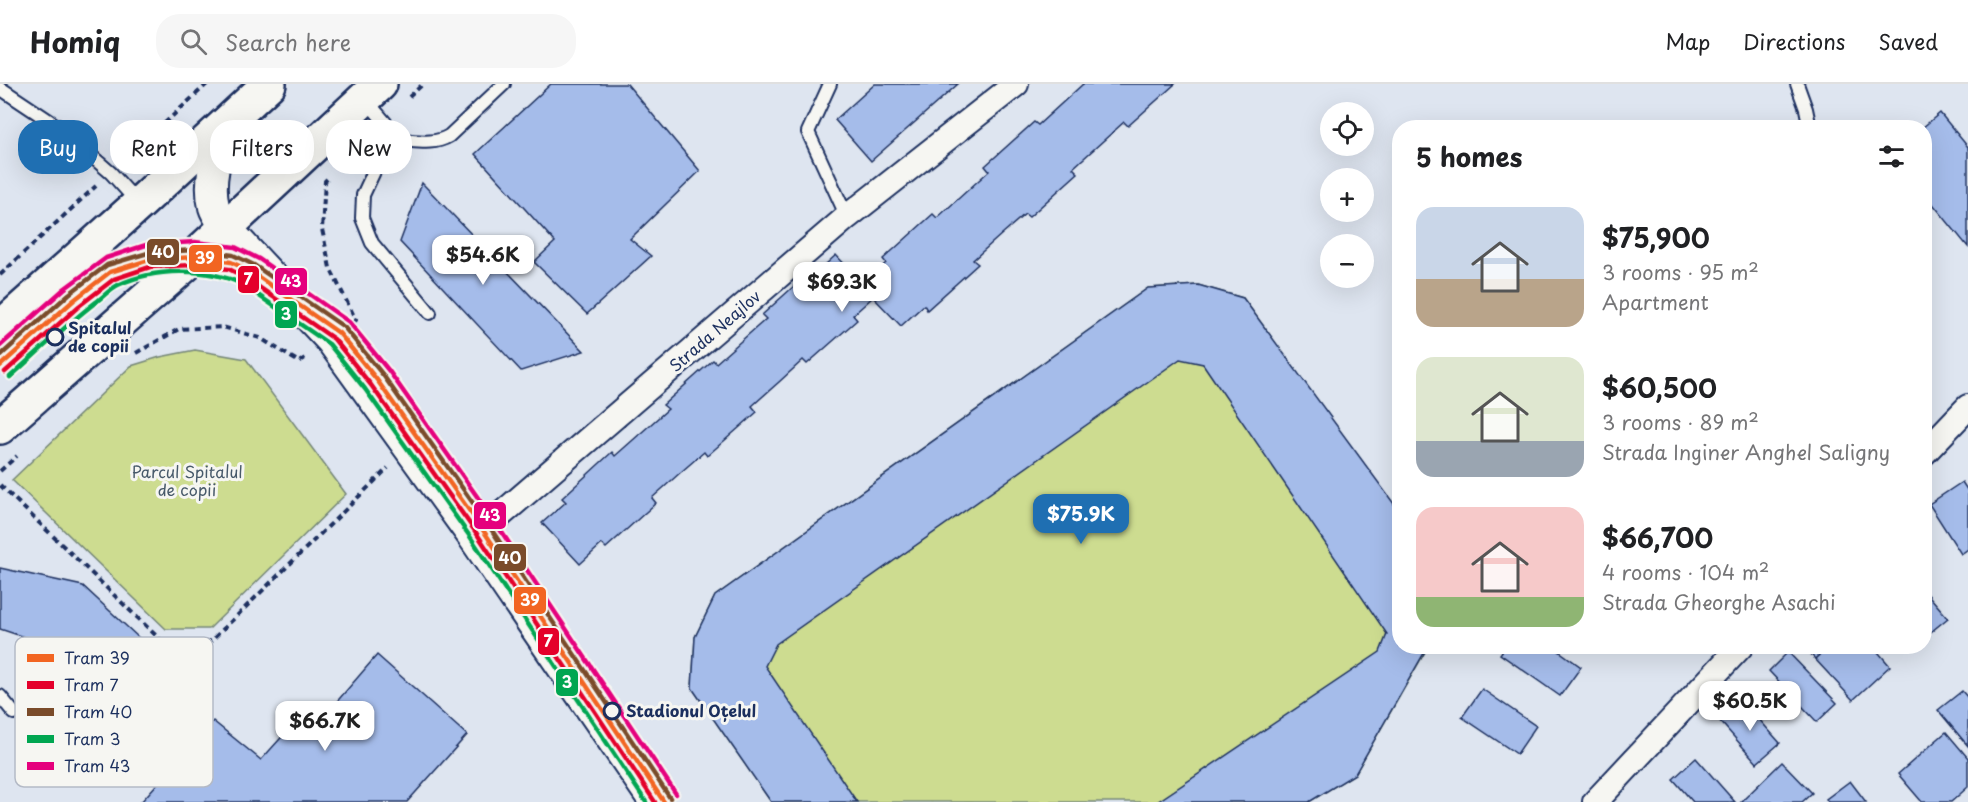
<!DOCTYPE html>
<html lang="en">
<head>
<meta charset="utf-8">
<style>
	:root { --surface:#fff; --page:#f6f6f6; --text:#202124; --muted:#757577; --line:#e0e0e0; --accent:#1f6fb2 }
	body { margin:0; font-family:"Playpen Sans",sans-serif; background:var(--page); color:var(--text); height:100vh; display:flex; flex-direction:column; font-size:22px; white-space:nowrap }
	* { box-sizing:border-box; margin:0 }
	p { font-size:20px; color:var(--muted) }
	.icon { flex:none; width:33px; height:33px; fill:none; stroke:currentColor; stroke-width:2; stroke-linecap:round; stroke-linejoin:round }
	.map { position:relative; flex:1; overflow:hidden }
	.sheet { position:absolute; left:1392px; top:36px; width:540px; height:534px; display:flex; flex-direction:column; background:var(--surface); border-radius:24px; box-shadow:0 6px 24px #0002 }
	.sheet>* { flex:none }
	.top-card { position:absolute; left:18px; top:36px; width:570px; height:54px; display:flex; gap:12px }
	.controls { position:absolute; left:1320px; top:18px; display:grid; gap:12px }
	.controls a { display:grid; place-items:center; width:54px; height:54px; border-radius:50%; background:var(--surface); box-shadow:0 6px 24px #0002; font-size:30px }
	.price { position:absolute; translate:-50% -51px; padding:0 14px; border-radius:12px; background:#fff; color:#222; font-size:20px; line-height:39px; filter:drop-shadow(0 2px 3px #0008) }
	.price::after { content:''; position:absolute; left:50%; top:36px; width:18px; height:14px; margin-left:-9px; background:inherit; clip-path:polygon(0 0,100% 0,50% 100%) }
	.price.active { background:var(--accent); color:#fff }
	ul { padding:0; list-style:none }
	li { display:flex; align-items:center; gap:18px; height:150px; padding:0 24px }
	li span { display:grid; place-items:center; flex:none; width:168px; height:120px; border-radius:18px; color:#555 }
	li>.icon { margin-inline-start:auto }
	span .icon { width:72px; height:72px; fill:#fffc; stroke-width:1 }
	li b { font-size:26px }
	h2 { display:flex; justify-content:space-between; align-items:center; height:72px; padding:0 24px; font-size:26px }
	.tag { padding:0 21px; border-radius:24px; background:var(--surface); box-shadow:0 6px 24px #0002; font-size:21px; line-height:54px }
	.tag.active { background:var(--accent); color:#fff }
	header { display:flex; align-items:center; gap:36px; box-sizing:border-box; height:84px; padding:0 30px; background:var(--surface); border-bottom:2px solid var(--line) }
	header strong { font-size:28px }
	nav { display:flex; gap:33px; margin-inline-start:auto; font-size:21px }
	.search { width:420px; height:54px; background:var(--page); display:flex; align-items:center; gap:15px; box-sizing:border-box; padding:0 21px; border-radius:24px; color:var(--muted); font-size:22px }
	.map>svg:first-child { display:block }
	.green { fill:#cddc90; stroke:#748677; stroke-width:1.5 }
	.building { fill:#a5bcea; stroke:#1b2f5e; stroke-width:1.5 }
	.lines { fill:none; stroke-linecap:round; stroke-linejoin:round }
	.service-casing { stroke:#1b2f5e; stroke-width:16 }
	.minor-casing { stroke:#1b2f5e; stroke-width:28 }
	.tertiary-casing { stroke:#1b2f5e; stroke-width:34 }
	.primary-casing { stroke:#1b2f5e; stroke-width:38 }
	.path { stroke:#1b2f5e; stroke-width:4; stroke-dasharray:6 4.5; stroke-linecap:butt }
	.service { stroke:#f6f6f2; stroke-width:12 }
	.minor { stroke:#f6f6f2; stroke-width:24 }
	.tertiary { stroke:#f6f6f2; stroke-width:30 }
	.primary { stroke:#f6f6f2; stroke-width:33 }
	.tram-1-casing { stroke:#f6f6f2; stroke-width:9 }
	.tram-2-casing { stroke:#f6f6f2; stroke-width:9 }
	.tram-3-casing { stroke:#f6f6f2; stroke-width:9 }
	.tram-4-casing { stroke:#f6f6f2; stroke-width:9 }
	.tram-5-casing { stroke:#f6f6f2; stroke-width:9 }
	.tram-1 { stroke:#f26522; stroke-width:4.5 }
	.tram-2 { stroke:#e4002b; stroke-width:4.5 }
	.tram-3 { stroke:#7a4b2a; stroke-width:4.5 }
	.tram-4 { stroke:#00a651; stroke-width:4.5 }
	.tram-5 { stroke:#e5007d; stroke-width:4.5 }
	.stop-dot { fill:#f6f6f2; stroke:#1b2f5e; stroke-width:3 }
	.labels { text-anchor:middle; stroke-width:6; stroke-linejoin:round; paint-order:stroke }
	.stop-label { font-size:16px; font-weight:bold; fill:#1b2f5e; stroke:#f6f6f2; text-anchor:start }
	.street-label { font-size:16px; fill:#1b2f5e; stroke:#f6f6f2 }
	.park-label { font-size:16px; fill:#485a6a; stroke:#f6f6f2 }
	.key { fill:#f6f6f2; stroke:#b4bac6; stroke-width:1.5 }
	.key-label { font-size:16px; fill:#1b2f5e }
	.line-badge { stroke:#f6f6f2; stroke-width:2 }
	.badge-label { font-size:16px; text-anchor:middle; font-weight:bold; fill:#fff }
</style>
</head>
<body>
<header>
<strong>Homiq</strong>
<div class="search"><svg class="icon" aria-label="search" viewBox="0 0 24 24"><circle cx="10" cy="10" r="6"/><path d="M15 15l6 6"/></svg>Search here</div>
<nav><a>Map</a><a>Directions</a><a>Saved</a></nav>
</header>
<div class="map">
<svg width="1968" height="718" viewBox="0 0 1968 718">
	<rect width="100%" height="100%" fill="#dee5f0"/>
	<filter id="ink" filterUnits="userSpaceOnUse"><feTurbulence type="fractalNoise" baseFrequency=".0167" numOctaves="2"/><feDisplacementMap in="SourceGraphic" scale="12" xChannelSelector="R" yChannelSelector="G"/><feConvolveMatrix kernelMatrix="1 2 1 2 8 2 1 2 1" color-interpolation-filters="sRGB"/></filter>
	<g filter="url(#ink)">
		<!-- green -->
		<g class="green">
			<polygon points="1198,201 1243,214 1399,428 1400,562 1428,563 1355,690 1309,718 771,718 692,604 695,553 715,512 1148,204"/>
			<polygon points="195,266 246,275 346,410 209,545 166,545 12,396 131,282 160,273"/>
		</g>
		<!-- building -->
		<g class="building">
			<polygon points="551,0 627,0 700,87 630,155 651,172 587,230 534,178 555,158 475,70"/>
			<polygon points="875,0 958,0 871,77 835,36"/>
			<polygon points="1083,0 1175,0 1128,42 1124,38 1073,84 1078,89 1029,133 1025,130 1002,150 973,176 978,180 927,226 924,221 901,242 873,213 853,231 857,236 807,280 803,276 779,298 752,322 757,328 707,372 704,368 681,388 652,414 656,419 606,464 602,460 580,480 542,439 566,418 562,414 612,368 615,372 668,325 663,321 713,276 716,279 766,235 762,231 813,185 816,189 836,171 863,200 886,179 883,175 933,130 937,134 989,87 985,82 1034,38 1038,41"/>
			<polygon points="1940,29 1968,63 1968,163 1924,109 1924,44 1922,44"/>
			<polygon points="422,99 584,267 521,287 400,158"/>
			<polygon points="1198,201 1243,214 1400,428 1400,562 1428,562 1355,690 1309,718 1157,718 1380,568 1387,550 1203,280 1180,275 776,560 765,582 857,718 771,718 692,604 695,553 715,512 1148,204"/>
			<polygon points="1962,398 1968,407 1968,465 1961,470 1929,420"/>
			<polygon points="0,484 83,502 139,554 96,600 51,562 0,545"/>
			<polygon points="1924,506 1948,534 1927,551 1924,549"/>
			<polygon points="1506,562 1552,562 1581,583 1560,612 1500,570"/>
			<polygon points="1803,562 1829,562 1815,575"/>
			<polygon points="1829,562 1873,562 1890,582 1853,616 1815,575"/>
			<polygon points="1788,568 1837,619 1817,638 1769,587"/>
			<polygon points="377,571 467,651 407,718 141,718 213,637 261,676 307,625 321,636"/>
			<polygon points="1482,605 1536,642 1517,670 1462,633"/>
			<polygon points="1962,607 1968,614 1968,662 1938,626"/>
			<polygon points="1742,616 1780,659 1757,679 1719,636"/>
			<polygon points="1946,648 1968,674 1968,703 1951,718 1922,718 1898,690"/>
			<polygon points="1696,674 1735,718 1693,718 1673,695"/>
			<polygon points="1782,678 1812,709 1802,718 1741,718"/>
			<polygon points="1850,697 1866,718 1828,718 1826,715"/>
		</g>
		<g class="lines">
			<!-- service casing -->
			<g class="service-casing">
				<g id="service">
					<polyline points="830,0 808,48 847,133"/>
					<polyline points="1797,0 1806,25 1810,44"/>
					<polyline points="0,4 57,42 111,89 139,120"/>
					<polyline points="366,16 400,56 377,81 363,111 362,134 372,159 430,229"/>
					<path d="M400,56C417,57 434,61 449,52L504,0"/>
					<polyline points="0,612 14,629"/>
				</g>
			</g>
			<!-- minor casing -->
			<g class="minor-casing">
				<g id="minor">
					<polyline points="1924,369 1968,323"/>
					<polyline points="472,451 483,446 847,133 1016,0"/>
					<polyline points="1595,718 1741,562"/>
				</g>
			</g>
			<!-- tertiary casing -->
			<g class="tertiary-casing">
				<path id="tertiary" d="M227,40C218,67 207,94 214,123C216,130 222,137 226,144L331,256L472,451L655,718"/>
			</g>
			<!-- primary casing -->
			<g class="primary-casing">
				<g id="primary">
					<polyline points="0,244 139,120 269,0"/>
					<polyline points="0,343 194,173 380,0"/>
				</g>
			</g>
			<!-- path -->
			<g class="path">
				<polyline points="409,13 423,0"/>
				<polyline points="126,75 207,0"/>
				<polyline points="327,95 325,97 322,145 330,184 356,236 355,237"/>
				<polyline points="0,191 96,102"/>
				<polyline points="136,269 179,245 223,243 260,254 299,278 305,274"/>
				<polyline points="0,387 17,372"/>
				<polyline points="0,401 171,566 211,557 388,384"/>
				<polyline points="35,631 98,639 171,566"/>
			</g>
			<!-- service -->
			<use href="#service" class="service"/>
			<!-- minor -->
			<use href="#minor" class="minor"/>
			<!-- tertiary -->
			<use href="#tertiary" class="tertiary"/>
			<!-- primary -->
			<use href="#primary" class="primary"/>
			<!-- tram-1 casing -->
			<g class="tram-1-casing">
				<polyline id="tram-1" points="0,282 74,216 110,188 149,176 194,173 231,178 250,187 339,249 377,296 483,446 664,718"/>
			</g>
			<!-- tram-2 casing -->
			<g class="tram-2-casing">
				<polyline id="tram-2" points="5,288 79,222 114,195 150,183 194,181 229,185 246,194 334,255 371,301 477,450 655,718"/>
			</g>
			<!-- tram-3 casing -->
			<g class="tram-3-casing">
				<polyline id="tram-3" points="0,272 69,210 107,181 148,169 194,166 233,171 254,181 344,243 383,291 489,442 670,714"/>
			</g>
			<!-- tram-4 casing -->
			<g class="tram-4-casing">
				<path id="tram-4" d="M10,293C38,268 66,241 96,218C103,213 110,205 118,201C154,184 206,183 242,200L329,260L365,305L471,454L646,718"/>
			</g>
			<!-- tram-5 casing -->
			<g class="tram-5-casing">
				<polyline id="tram-5" points="0,262 64,205 106,174 146,161 195,158 235,163 259,175 349,238 389,287 495,438 676,710"/>
			</g>
			<!-- tram-1 -->
			<use href="#tram-1" class="tram-1"/>
			<!-- tram-2 -->
			<use href="#tram-2" class="tram-2"/>
			<!-- tram-3 -->
			<use href="#tram-3" class="tram-3"/>
			<!-- tram-4 -->
			<use href="#tram-4" class="tram-4"/>
			<!-- tram-5 -->
			<use href="#tram-5" class="tram-5"/>
		</g>
	</g>
	<!-- markers -->
	<g class="stop-dot">
		<circle cx="55" cy="253" r="8"/>
		<circle cx="612" cy="627" r="8"/>
	</g>
	<g class="labels">
		<!-- stop labels -->
		<g class="stop-label">
			<text x="68" y="250">Spitalul<tspan x="68" dy="18">de copii</tspan></text>
			<text x="626" y="633">Stadionul Oțelul</text>
		</g>
		<!-- street labels -->
		<g class="street-label">
			<text transform="translate(715 247) rotate(-41)" y="6">Strada Neajlov</text>
		</g>
		<!-- park labels -->
		<g class="park-label">
			<text x="187" y="394">Parcul Spitalul<tspan x="187" dy="18">de copii</tspan></text>
		</g>
	</g>
	<!-- legend -->
	<rect x="15" y="553" width="198" height="150" rx="9" class="key"/>
	<rect x="27" y="570" width="27" height="8" fill="#f26522"/>
	<rect x="27" y="597" width="27" height="8" fill="#e4002b"/>
	<rect x="27" y="624" width="27" height="8" fill="#7a4b2a"/>
	<rect x="27" y="651" width="27" height="8" fill="#00a651"/>
	<rect x="27" y="678" width="27" height="8" fill="#e5007d"/>
	<g class="key-label">
		<text x="64" y="580">Tram 39</text>
		<text x="64" y="607">Tram 7</text>
		<text x="64" y="634">Tram 40</text>
		<text x="64" y="661">Tram 3</text>
		<text x="64" y="688">Tram 43</text>
	</g>
	<g class="line-badge">
		<rect x="146" y="154" width="34" height="28" rx="6" fill="#7a4b2a"/>
		<rect x="188" y="160" width="35" height="29" rx="6" fill="#f26522"/>
		<rect x="237" y="181" width="23" height="29" rx="6" fill="#e4002b"/>
		<rect x="274" y="183" width="34" height="29" rx="6" fill="#e5007d"/>
		<rect x="274" y="216" width="24" height="29" rx="6" fill="#00a651"/>
		<rect x="473" y="417" width="34" height="29" rx="6" fill="#e5007d"/>
		<rect x="493" y="459" width="34" height="29" rx="6" fill="#7a4b2a"/>
		<rect x="513" y="502" width="34" height="29" rx="6" fill="#f26522"/>
		<rect x="537" y="543" width="23" height="29" rx="6" fill="#e4002b"/>
		<rect x="555" y="584" width="24" height="29" rx="6" fill="#00a651"/>
	</g>
	<g class="badge-label">
		<text x="163" y="174">40</text>
		<text x="205" y="180">39</text>
		<text x="248" y="201">7</text>
		<text x="291" y="203">43</text>
		<text x="286" y="236">3</text>
		<text x="490" y="437">43</text>
		<text x="510" y="480">40</text>
		<text x="530" y="522">39</text>
		<text x="548" y="563">7</text>
		<text x="567" y="604">3</text>
	</g>
</svg>
<div class="controls">
<a><svg class="icon" aria-label="locate" viewBox="0 0 24 24"><circle cx="12" cy="12" r="6"/><path d="M12 2v4M12 18v4M2 12h4M18 12h4"/></svg></a>
<a>+</a>
<a>−</a>
</div>
<b class="price" style="left:483px;top:202px">$54.6K</b>
<b class="price" style="left:842px;top:229px">$69.3K</b>
<b class="price active" style="left:1081px;top:461px">$75.9K</b>
<b class="price" style="left:1750px;top:648px">$60.5K</b>
<b class="price" style="left:325px;top:668px">$66.7K</b>
<div class="top-card">
<a class="tag active">Buy</a>
<a class="tag">Rent</a>
<a class="tag">Filters</a>
<a class="tag">New</a>
</div>
<section class="sheet">
<h2>5 homes<svg class="icon" aria-label="filters" viewBox="0 0 24 24"><path d="M4 7h16M4 17h16"/><circle cx="9" cy="7" r="2"/><circle cx="15" cy="17" r="2"/></svg></h2>
<ul>
<li><span style="background:linear-gradient(#c9d6e8 60%,#b9a48a 0)"><svg class="icon" aria-label="home" viewBox="0 0 24 24"><path d="M3 11l9-7 9 7M6 9v11h12V9"/></svg></span><div><b>$75,900</b><p>3 rooms · 95 m²</p><p>Apartment</p></div></li>
<li><span style="background:linear-gradient(#dfe7d0 70%,#9aa5b1 0)"><svg class="icon" aria-label="home" viewBox="0 0 24 24"><path d="M3 11l9-7 9 7M6 9v11h12V9"/></svg></span><div><b>$60,500</b><p>3 rooms · 89 m²</p><p>Strada Inginer Anghel Saligny</p></div></li>
<li><span style="background:linear-gradient(#f6c9c9 75%,#8fb573 0)"><svg class="icon" aria-label="home" viewBox="0 0 24 24"><path d="M3 11l9-7 9 7M6 9v11h12V9"/></svg></span><div><b>$66,700</b><p>4 rooms · 104 m²</p><p>Strada Gheorghe Asachi</p></div></li>
</ul>
</section>
</div>
</body>
</html>
